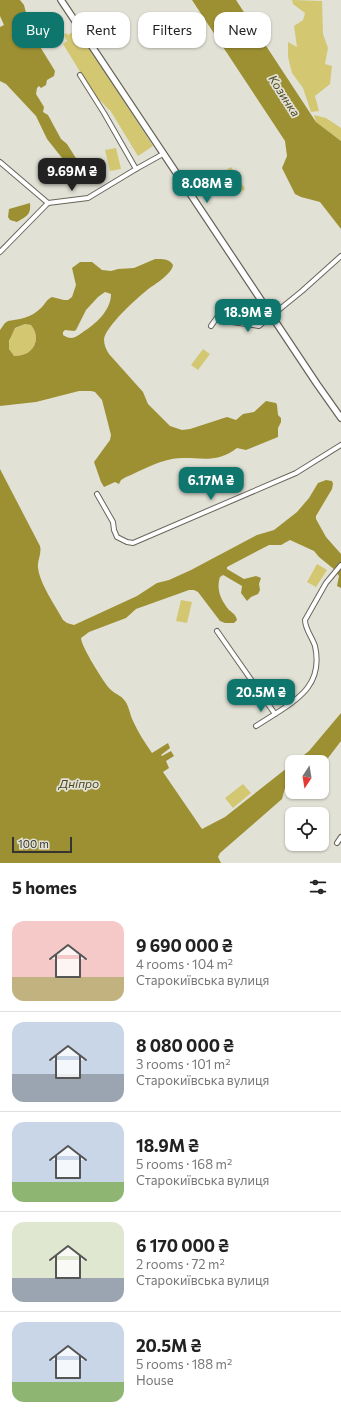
<!DOCTYPE html>
<html lang="en">
<head>
<meta charset="utf-8">
<style>
	:root { --surface:#fff; --page:#f6f6f6; --text:#222; --muted:#767676; --line:#e0e0e0; --accent:#0f766e }
	body { margin:0; font-family:Commissioner,sans-serif; background:var(--page); color:var(--text); height:100vh; display:flex; flex-direction:column; font-size:15px; white-space:nowrap }
	* { box-sizing:border-box; margin:0 }
	p { font-size:13px; color:var(--muted) }
	.icon { flex:none; width:22px; height:22px; fill:none; stroke:currentColor; stroke-width:2; stroke-linecap:round; stroke-linejoin:round }
	.map { position:relative; height:863px; overflow:hidden }
	.panel { display:flex; flex-direction:column; background:var(--surface); flex:1 }
	.panel>* { flex:none }
	.top-card { position:absolute; left:12px; top:12px; width:317px; height:36px; display:flex; gap:8px }
	.needle { width:26px; rotate:192deg }
	.buttons { position:absolute; left:285px; top:755px; display:grid; gap:8px }
	.buttons a { display:grid; place-items:center; width:44px; height:44px; border-radius:8px; background:var(--surface); box-shadow:0 1px 3px #0004; font-size:20px }
	.scale { position:absolute; left:12px; bottom:10px; width:60px; box-sizing:border-box; padding-left:4px; border:2px solid #353430; border-top:0; font-size:11px; line-height:14px; white-space:nowrap; color:#353430; -webkit-text-stroke:3px #e2e1d5; paint-order:stroke }
	.price { position:absolute; translate:-50% -34px; padding:0 9px; border-radius:8px; background:var(--accent); color:#fff; font-size:13px; line-height:26px; filter:drop-shadow(0 1px 2px #0008) }
	.price::after { content:''; position:absolute; left:50%; top:24px; width:12px; height:9px; margin-left:-6px; background:inherit; clip-path:polygon(0 0,100% 0,50% 100%) }
	.price.selected { background:#222; color:#fff }
	ul { padding:0; list-style:none }
	li { display:flex; align-items:center; gap:12px; height:100px; padding:0 12px }
	li+li { border-top:1px solid var(--line) }
	li span { display:grid; place-items:center; flex:none; width:112px; height:80px; border-radius:12px; color:#555 }
	li>.icon { margin-inline-start:auto }
	span .icon { width:48px; height:48px; fill:#fffc; stroke-width:1 }
	li b { font-size:17px }
	h2 { display:flex; justify-content:space-between; align-items:center; height:48px; padding:0 12px; font-size:17px }
	.pill { padding:0 14px; border-radius:12px; background:var(--surface); box-shadow:0 1px 3px #0004; font-size:14px; line-height:36px }
	.pill.selected { background:var(--accent); color:#fff }
	.map>svg:first-child { display:block }
	.green { fill:#d3c772 }
	.water { fill:#9d9033; fill-rule:evenodd }
	.lines { fill:none; stroke-linecap:round; stroke-linejoin:round }
	.minor-casing { stroke:#68665c; stroke-width:6 }
	.tertiary-casing { stroke:#68665c; stroke-width:8 }
	.minor { stroke:#fff; stroke-width:4 }
	.tertiary { stroke:#fff; stroke-width:5.5 }
	.labels { text-anchor:middle; stroke-width:3.5; stroke-linejoin:round; paint-order:stroke }
	.water-label { font-size:12px; font-style:italic; fill:#4e4822; stroke:#e2e1d5 }
</style>
</head>
<body>
<div class="map">
<svg width="341" height="863" viewBox="0 0 341 863">
	<rect width="100%" height="100%" fill="#e2e1d5"/>
	<!-- green -->
	<g class="green">
		<polygon points="292,0 322,1 323,34 328,48 325,64 332,66 330,84 315,96 319,111 311,112 303,88 292,73 288,57 288,42 297,47 294,26 303,20 305,13 293,4"/>
		<polygon points="77,29 153,146 138,156 110,110 108,109 101,101 98,101 63,44 67,41 64,35 66,33 68,35"/>
		<polygon points="314,115 326,118 341,128 341,141 316,122"/>
		<polygon points="116,148 121,169 110,171 105,150"/>
		<polygon points="231,167 245,189 236,195 222,173"/>
		<path d="M25,324L31,325C43,340 32,357 14,356C5,348 10,338 14,329Z"/>
		<polygon points="203,349 210,354 198,370 191,365"/>
		<polygon points="317,564 327,570 316,587 307,582"/>
		<polygon points="181,600 192,602 187,623 176,621"/>
		<polygon points="243,784 251,793 233,808 225,798"/>
	</g>
	<!-- water -->
	<g class="water">
		<polygon points="0,0 20,0 24,5 31,32 55,71 54,76 47,80 46,85 41,88 39,86 37,88 36,94 44,107 43,112 48,115 61,139 67,144 79,163 76,168 70,168 47,139 36,116 6,84 0,81 0,27 4,25 0,16"/>
		<polygon points="192,0 236,0 316,122 341,141 341,229 320,202 301,197 295,194 282,168 287,156 285,141"/>
		<path d="M30,203C31,215 27,216 17,222L10,220L8,217L9,209Z"/>
		<path d="M155,259C161,259 169,258 173,265C172,274 154,285 147,290C136,299 106,326 104,339C104,345 106,349 109,354L143,392L148,404L170,426L182,430L190,429L227,417L236,420L243,414L254,412L266,401L276,403L277,405L278,415L281,418V422L278,428V437L246,450L237,448C214,466 196,455 172,459C155,462 141,471 126,477L121,480L119,484L115,482L104,487L101,482L94,462L110,440L111,435L102,400L95,392L91,391H79L36,402L0,406V330L5,323L8,321C20,319 31,318 41,308C45,304 47,299 52,297L64,300H68L72,297L76,285L72,268L80,262H92L102,270L111,271L118,269L134,268ZM105,292L111,294C111,309 98,322 86,330C78,335 73,342 63,335V332L65,330L74,331L76,330L86,310L98,297ZM25,324L31,325C43,340 32,357 14,356L9,349V341L15,328Z"/>
		<path d="M0,469L40,546C42,554 37,560 38,568C40,584 55,605 63,620L67,623L74,625L137,596L157,583L169,580L191,570L257,535L274,530L297,512L309,498L318,483L326,480L332,481L333,484L332,489L316,516V519L326,537L341,554V588L337,586L339,576L335,570L319,557L314,551L290,540L281,545H269L227,567V569L244,579L256,576L261,578L259,584L260,590L258,594L251,597L247,601L241,593L242,586L225,576L223,575L220,577C216,590 221,600 229,610C233,613 236,615 237,620L234,623H225L220,621L198,592L194,590H189L136,609L126,618L89,632L81,638C81,646 104,683 110,689C115,694 121,695 125,701C129,706 130,715 133,721C138,732 145,743 152,753L168,743L170,748L161,755L162,756L171,751L174,756L166,761L169,768L163,772L202,829L225,817L292,764V785L288,786L285,788L282,799L220,853L218,857L221,863H0Z"/>
		<polygon points="341,713 341,741 322,766 322,762 295,762 309,751"/>
	</g>
	<g class="lines">
		<!-- minor casing -->
		<g class="minor-casing">
			<g id="minor">
				<polyline points="80,75 104,113 136,169"/>
				<polyline points="0,162 48,203"/>
				<polyline points="0,252 48,203 88,198 136,169 163,154"/>
				<polyline points="211,326 218,316 232,322 259,326 302,291 341,256"/>
				<polyline points="97,494 113,522 114,530 117,537 127,542 133,543 296,473 341,445"/>
				<path d="M217,631L275,714C301,698 323,682 315,646C312,637 305,629 305,620L326,583L341,565"/>
				<polyline points="256,726 275,714"/>
				<polyline points="337,843 341,837"/>
			</g>
		</g>
		<!-- tertiary casing -->
		<g class="tertiary-casing">
			<polyline id="tertiary" points="61,0 317,384 341,418"/>
		</g>
		<!-- minor -->
		<use href="#minor" class="minor"/>
		<!-- tertiary -->
		<use href="#tertiary" class="tertiary"/>
	</g>
	<g class="labels">
		<!-- water labels -->
		<g class="water-label">
			<text transform="translate(284 96) rotate(57)" y="4">Козинка</text>
			<text x="79" y="788">Дніпро</text>
		</g>
	</g>
</svg>
<div class="buttons">
<a><svg class="needle" viewBox="-14 -14 28 28"><path d="M0-13l5 13h-10z" fill="#e53935"/><path d="M0 13l5-13h-10z" fill="#767676"/></svg></a>
<a><svg class="icon" aria-label="locate" viewBox="0 0 24 24"><circle cx="12" cy="12" r="6"/><path d="M12 2v4M12 18v4M2 12h4M18 12h4"/></svg></a>
</div>
<div class="scale">100 m</div>
<b class="price selected" style="left:72px;top:192px">9.69M ₴</b>
<b class="price" style="left:207px;top:204px">8.08M ₴</b>
<b class="price" style="left:248px;top:333px">18.9M ₴</b>
<b class="price" style="left:211px;top:501px">6.17M ₴</b>
<b class="price" style="left:261px;top:713px">20.5M ₴</b>
<div class="top-card">
<a class="pill selected">Buy</a>
<a class="pill">Rent</a>
<a class="pill">Filters</a>
<a class="pill">New</a>
</div>
</div>
<section class="panel">
<h2>5 homes<svg class="icon" aria-label="filters" viewBox="0 0 24 24"><path d="M4 7h16M4 17h16"/><circle cx="9" cy="7" r="2"/><circle cx="15" cy="17" r="2"/></svg></h2>
<ul>
<li><span style="background:linear-gradient(#f6c9c9 70%,#c2b280 0)"><svg class="icon" aria-label="home" viewBox="0 0 24 24"><path d="M3 11l9-7 9 7M6 9v11h12V9"/></svg></span><div><b>9 690 000 ₴</b><p>4 rooms · 104 m²</p><p>Старокиївська вулиця</p></div></li>
<li><span style="background:linear-gradient(#c9d6e8 65%,#9aa5b1 0)"><svg class="icon" aria-label="home" viewBox="0 0 24 24"><path d="M3 11l9-7 9 7M6 9v11h12V9"/></svg></span><div><b>8 080 000 ₴</b><p>3 rooms · 101 m²</p><p>Старокиївська вулиця</p></div></li>
<li><span style="background:linear-gradient(#c9d6e8 75%,#8fb573 0)"><svg class="icon" aria-label="home" viewBox="0 0 24 24"><path d="M3 11l9-7 9 7M6 9v11h12V9"/></svg></span><div><b>18.9M ₴</b><p>5 rooms · 168 m²</p><p>Старокиївська вулиця</p></div></li>
<li><span style="background:linear-gradient(#dfe7d0 70%,#9aa5b1 0)"><svg class="icon" aria-label="home" viewBox="0 0 24 24"><path d="M3 11l9-7 9 7M6 9v11h12V9"/></svg></span><div><b>6 170 000 ₴</b><p>2 rooms · 72 m²</p><p>Старокиївська вулиця</p></div></li>
<li><span style="background:linear-gradient(#c9d6e8 75%,#8fb573 0)"><svg class="icon" aria-label="home" viewBox="0 0 24 24"><path d="M3 11l9-7 9 7M6 9v11h12V9"/></svg></span><div><b>20.5M ₴</b><p>5 rooms · 188 m²</p><p>House</p></div></li>
</ul>
</section>
</body>
</html>
